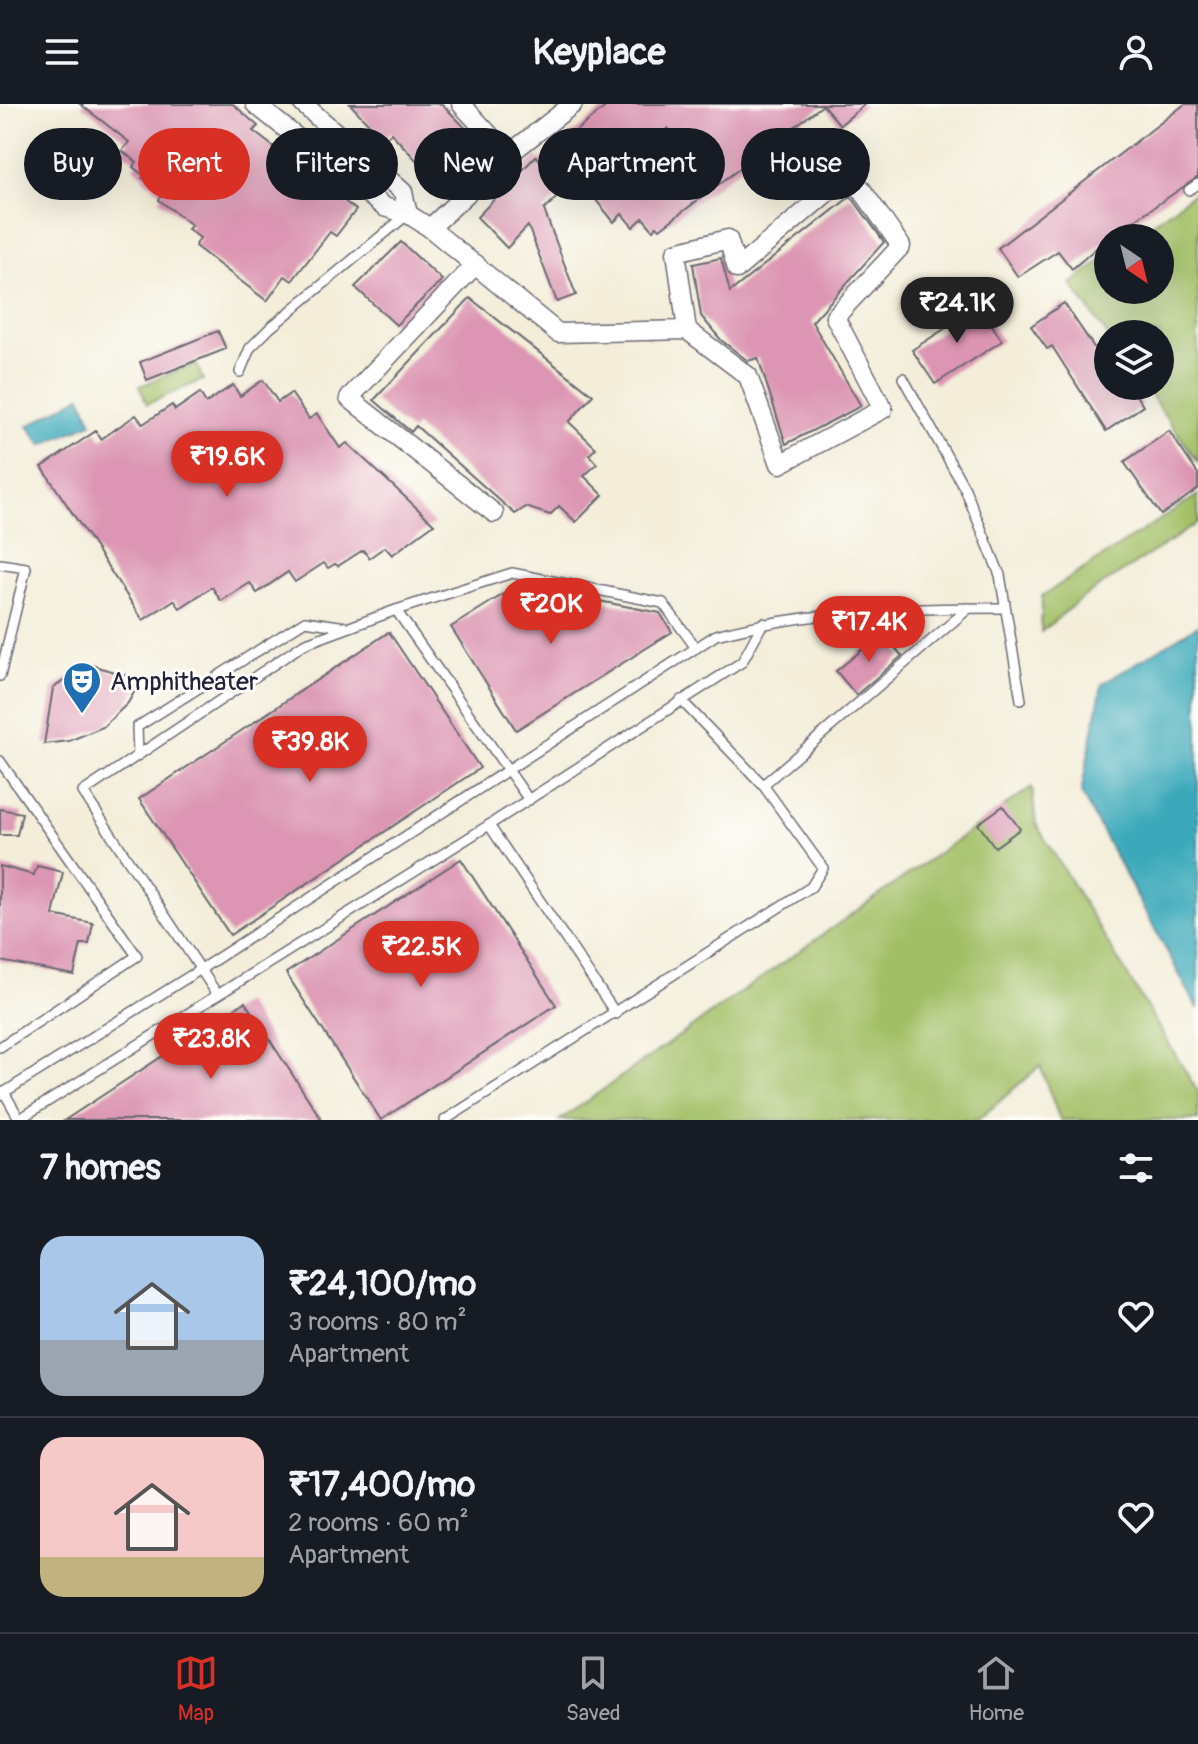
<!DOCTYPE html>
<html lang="en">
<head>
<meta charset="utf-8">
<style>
	:root { --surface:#171b24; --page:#242831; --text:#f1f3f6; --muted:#9ea1a6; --line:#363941; --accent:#d93025 }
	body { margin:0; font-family:Pangolin,sans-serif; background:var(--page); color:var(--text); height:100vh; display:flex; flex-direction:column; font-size:30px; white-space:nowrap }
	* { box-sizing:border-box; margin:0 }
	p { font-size:26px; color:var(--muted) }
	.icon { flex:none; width:44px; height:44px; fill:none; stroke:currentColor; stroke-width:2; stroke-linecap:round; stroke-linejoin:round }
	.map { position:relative; height:1016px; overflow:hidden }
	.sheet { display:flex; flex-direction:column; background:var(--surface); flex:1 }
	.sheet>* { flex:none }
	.hud { position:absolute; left:24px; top:24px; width:1150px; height:72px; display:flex; gap:16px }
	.needle { width:52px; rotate:145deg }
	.controls { position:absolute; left:1094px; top:120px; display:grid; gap:16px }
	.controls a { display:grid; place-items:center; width:80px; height:80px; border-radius:50%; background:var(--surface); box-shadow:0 8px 32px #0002; font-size:40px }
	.price { position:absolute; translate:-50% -68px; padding:0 18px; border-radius:28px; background:var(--accent); color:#fff; font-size:26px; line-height:52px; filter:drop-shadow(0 2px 4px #0008) }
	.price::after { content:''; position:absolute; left:50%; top:48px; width:24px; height:18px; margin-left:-12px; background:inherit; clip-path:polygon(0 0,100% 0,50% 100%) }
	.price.current { background:#222; color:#fff }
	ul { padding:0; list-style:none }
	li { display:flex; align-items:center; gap:24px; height:200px; padding:0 40px }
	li+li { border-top:2px solid var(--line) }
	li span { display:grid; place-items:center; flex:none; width:224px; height:160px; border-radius:24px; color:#555 }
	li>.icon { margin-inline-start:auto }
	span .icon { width:96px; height:96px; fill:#fffc; stroke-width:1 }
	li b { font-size:34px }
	h2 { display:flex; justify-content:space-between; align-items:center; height:96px; padding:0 40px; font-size:34px }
	.chip { padding:0 28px; border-radius:36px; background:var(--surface); box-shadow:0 8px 32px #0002; font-size:28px; line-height:72px }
	.chip.current { background:var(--accent); color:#fff }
	header { display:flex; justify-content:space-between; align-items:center; height:104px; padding:0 40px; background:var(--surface); font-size:36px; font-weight:700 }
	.dock { display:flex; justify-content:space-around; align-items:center; height:112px; border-top:2px solid var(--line); background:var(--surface); font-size:22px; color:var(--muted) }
	.dock a { display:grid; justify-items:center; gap:4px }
	.dock .current { color:var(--accent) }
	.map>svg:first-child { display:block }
	.green { fill:#a2bf66; stroke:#627050; stroke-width:2 }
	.water { fill:#3ba9ba; stroke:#2e667a; stroke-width:2 }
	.building { fill:#dc95b2; fill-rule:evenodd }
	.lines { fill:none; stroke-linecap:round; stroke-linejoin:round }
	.service-casing { stroke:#6b6972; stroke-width:12 }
	.minor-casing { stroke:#6b6972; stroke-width:21 }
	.service { stroke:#fff; stroke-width:9 }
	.minor { stroke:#fff; stroke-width:18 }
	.labels { text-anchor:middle; stroke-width:6; stroke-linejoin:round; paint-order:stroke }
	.poi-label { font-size:26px; fill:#22223b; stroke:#fdfcf7; text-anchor:start }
</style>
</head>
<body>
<header><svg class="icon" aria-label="menu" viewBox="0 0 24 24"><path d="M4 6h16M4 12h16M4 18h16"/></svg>Keyplace<svg class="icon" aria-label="person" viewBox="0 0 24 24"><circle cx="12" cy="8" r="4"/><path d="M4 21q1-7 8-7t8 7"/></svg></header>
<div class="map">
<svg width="1198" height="1016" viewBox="0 0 1198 1016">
	<rect width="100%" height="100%" fill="#fdfcf7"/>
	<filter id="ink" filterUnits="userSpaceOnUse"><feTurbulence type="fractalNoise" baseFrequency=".0125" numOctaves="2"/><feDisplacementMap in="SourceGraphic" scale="16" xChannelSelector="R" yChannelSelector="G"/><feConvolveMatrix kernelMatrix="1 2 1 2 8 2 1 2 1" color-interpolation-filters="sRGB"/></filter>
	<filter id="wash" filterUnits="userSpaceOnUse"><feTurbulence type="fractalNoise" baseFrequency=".006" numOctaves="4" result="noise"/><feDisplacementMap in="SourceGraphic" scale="32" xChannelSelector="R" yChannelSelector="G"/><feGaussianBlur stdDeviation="1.8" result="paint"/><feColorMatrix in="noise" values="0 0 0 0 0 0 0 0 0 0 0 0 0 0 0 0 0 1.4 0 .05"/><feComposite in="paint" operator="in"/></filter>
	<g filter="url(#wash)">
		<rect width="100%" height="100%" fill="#f3edd9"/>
		<!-- green -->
		<g class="green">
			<polygon points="1198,86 1198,358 1144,282 1160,282 1160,230 1108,232 1071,180 1108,152 1108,186 1160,186 1160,134 1133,134"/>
			<polygon points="196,259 203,276 147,300 140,282"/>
			<polygon points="1198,391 1198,419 1082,494 1041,528 1042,492"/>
			<polygon points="1032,683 1036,720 1198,988 1198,1016 1060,1016 1040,962 978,1016 560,1016"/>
		</g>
		<!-- water -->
		<g class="water">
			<polygon points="81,292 92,319 42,341 28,322"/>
			<polygon points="1198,521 1198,905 1081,689 1102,580"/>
		</g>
		<g id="blocks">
			<!-- building -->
			<g class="building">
				<polygon points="80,0 233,0 258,22 253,27 356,106 336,132 330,128 292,177 285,172 267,197 195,142 200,134 188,125 192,121 159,96 163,90 142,74 144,72 133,63 137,58 122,47 129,38"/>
				<polygon points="350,0 442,0 490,49 453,84 425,55 420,60 391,29 384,36"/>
				<path d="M609,0H865L840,21L823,1L660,125L657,122L653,126L643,114L633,123L622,110L614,118L577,73L544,106L576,191L557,198L528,122L507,144L477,113L536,52L540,56ZM668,24L698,60L663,89L634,53Z"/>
				<polygon points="1185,0 1198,0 1198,73 1108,134 1072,165 1058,147 1018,173 998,144"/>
				<polygon points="851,92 884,138 812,218 861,302 786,340 758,254 748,257 721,236 701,212 693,160 721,154 730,188"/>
				<polygon points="401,138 442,176 396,221 355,183"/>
				<polygon points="470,194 593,291 569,318 596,344 589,351 597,360 584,372 603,391 576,418 559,402 550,411 526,403 515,410 416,322 411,328 374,296"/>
				<polygon points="1064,199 1108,264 1108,282 1130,282 1143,302 1106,327 1052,242 1047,245 1031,222"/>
				<polygon points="980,202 1002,237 935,280 912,246"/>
				<polygon points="218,227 226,245 147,276 140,258"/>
				<polygon points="263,276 278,298 291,289 309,315 317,310 340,344 347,339 434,420 392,451 385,443 369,454 363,446 338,462 335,460 328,464 324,459 295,478 288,468 257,489 250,479 221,497 212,483 180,504 174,496 143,516 42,363 96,327 101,335 136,311 143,320 172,301 175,306 200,289 206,299 233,281 240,292"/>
				<polygon points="1169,327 1198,370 1198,385 1161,411 1124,358"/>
				<polygon points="518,481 660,509 672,528 516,626 451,523"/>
				<polygon points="389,528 480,664 230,831 139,695"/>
				<polygon points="883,529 902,552 856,591 836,567"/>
				<polygon points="88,560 141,576 128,599 103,623 69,637 44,640 53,584"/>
				<polygon points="1003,702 1020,725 995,743 978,720"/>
				<polygon points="0,705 22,709 17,731 0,731"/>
				<polygon points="461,755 556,901 381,1016 286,869"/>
				<polygon points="0,762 34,771 37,762 63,768 53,811 93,819 89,840 81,840 74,871 0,857"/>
				<polygon points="245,898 322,1016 65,1016"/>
			</g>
		</g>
	</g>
	<g filter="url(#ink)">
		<use href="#blocks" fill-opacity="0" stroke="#6b6972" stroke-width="2"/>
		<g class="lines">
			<!-- service casing -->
			<g class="service-casing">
				<g id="service">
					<polyline points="1189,86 1198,80"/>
					<polyline points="240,268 250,244 270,224 408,110"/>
					<polyline points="903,274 965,385 1000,471 1021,596"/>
					<polyline points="0,460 26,464 0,572"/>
					<polyline points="396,506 512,469 663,499 696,544"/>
					<polyline points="138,651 137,623 305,517 346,523"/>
					<polyline points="0,657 137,852 0,943"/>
					<polyline points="763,681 969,504"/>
					<polyline points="489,721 616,910"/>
					<polyline points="217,890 83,688 304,540 396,506 529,696"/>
					<polyline points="4,988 20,1016"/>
					<path d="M0,991L201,865L716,531C810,506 909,504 1005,504"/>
					<polyline points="18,1016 489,721 742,558 763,519"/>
					<polyline points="445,1016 811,783 823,764 763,681 681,596"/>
				</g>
			</g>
			<!-- minor casing -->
			<g class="minor-casing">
				<g id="minor">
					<polyline points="255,0 384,103 408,110 430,124 508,51 573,0"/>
					<polyline points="303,0 403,88 408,110"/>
					<polyline points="461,0 508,51"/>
					<polyline points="430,124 558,229 687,226 676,148 728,135 737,165 850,69 901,142 835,213 883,305 780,360 748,272 687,226"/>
					<polyline points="476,160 349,294 494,409"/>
				</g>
			</g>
			<!-- service -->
			<use href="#service" class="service"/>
			<!-- minor -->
			<use href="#minor" class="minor"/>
		</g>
	</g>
	<!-- icons -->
	<defs>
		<g id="theatre-pin" transform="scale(2)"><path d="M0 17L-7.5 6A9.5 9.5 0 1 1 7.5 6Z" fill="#1f6fb2" stroke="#fdfcf7"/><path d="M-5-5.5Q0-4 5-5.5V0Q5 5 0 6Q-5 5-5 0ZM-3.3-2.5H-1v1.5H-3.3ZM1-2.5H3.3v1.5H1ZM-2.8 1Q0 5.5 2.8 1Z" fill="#fff"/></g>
	</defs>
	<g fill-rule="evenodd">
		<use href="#theatre-pin" x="82" y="577"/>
	</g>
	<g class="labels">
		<!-- poi labels -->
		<g class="poi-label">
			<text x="110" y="586">Amphitheater</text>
		</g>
	</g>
</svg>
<div class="controls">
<a><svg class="needle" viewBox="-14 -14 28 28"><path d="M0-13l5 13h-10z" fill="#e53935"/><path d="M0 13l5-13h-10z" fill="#9ea1a6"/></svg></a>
<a><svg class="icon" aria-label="layers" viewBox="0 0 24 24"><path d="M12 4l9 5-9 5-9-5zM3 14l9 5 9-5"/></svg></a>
</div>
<b class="price current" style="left:957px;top:241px">₹24.1K</b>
<b class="price" style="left:227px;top:395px">₹19.6K</b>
<b class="price" style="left:551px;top:542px">₹20K</b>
<b class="price" style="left:869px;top:560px">₹17.4K</b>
<b class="price" style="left:310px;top:680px">₹39.8K</b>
<b class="price" style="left:421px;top:885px">₹22.5K</b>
<b class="price" style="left:211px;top:977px">₹23.8K</b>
<div class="hud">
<a class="chip">Buy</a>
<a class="chip current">Rent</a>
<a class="chip">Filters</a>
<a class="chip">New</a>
<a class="chip">Apartment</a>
<a class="chip">House</a>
</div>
</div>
<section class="sheet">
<h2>7 homes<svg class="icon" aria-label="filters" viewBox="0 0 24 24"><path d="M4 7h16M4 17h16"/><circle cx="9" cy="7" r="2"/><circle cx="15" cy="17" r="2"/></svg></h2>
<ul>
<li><span style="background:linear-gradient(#a9c7e8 65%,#9aa5b1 0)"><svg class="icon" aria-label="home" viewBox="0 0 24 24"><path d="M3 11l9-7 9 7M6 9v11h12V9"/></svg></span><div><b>₹24,100/mo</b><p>3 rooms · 80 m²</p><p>Apartment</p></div><svg class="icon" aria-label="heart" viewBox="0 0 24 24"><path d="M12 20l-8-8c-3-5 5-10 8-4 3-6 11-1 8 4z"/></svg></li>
<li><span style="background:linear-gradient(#f6c9c9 75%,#c2b280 0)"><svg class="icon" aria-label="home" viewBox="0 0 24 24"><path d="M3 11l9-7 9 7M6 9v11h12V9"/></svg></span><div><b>₹17,400/mo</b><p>2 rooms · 60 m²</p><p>Apartment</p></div><svg class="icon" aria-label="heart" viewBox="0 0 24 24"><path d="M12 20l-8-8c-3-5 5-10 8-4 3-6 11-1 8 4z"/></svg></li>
</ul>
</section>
<nav class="dock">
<a class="current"><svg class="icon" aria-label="map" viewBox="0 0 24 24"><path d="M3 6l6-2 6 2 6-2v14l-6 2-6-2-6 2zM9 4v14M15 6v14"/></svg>Map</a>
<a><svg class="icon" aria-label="saved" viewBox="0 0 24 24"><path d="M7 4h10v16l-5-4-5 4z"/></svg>Saved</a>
<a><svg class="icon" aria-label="home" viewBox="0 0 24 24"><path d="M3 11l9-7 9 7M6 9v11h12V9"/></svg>Home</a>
</nav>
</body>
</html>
